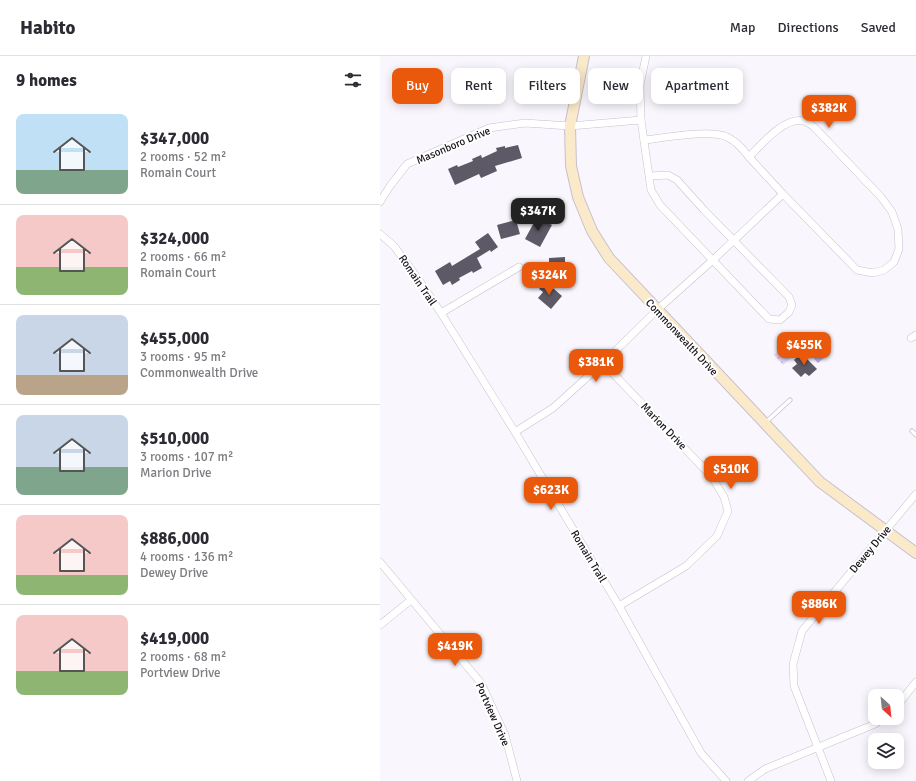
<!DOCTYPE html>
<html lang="en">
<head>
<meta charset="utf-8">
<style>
	:root { --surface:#fff; --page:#f7f7f7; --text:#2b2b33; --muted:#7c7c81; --line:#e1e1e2; --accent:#ea580c }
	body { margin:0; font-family:Signika,sans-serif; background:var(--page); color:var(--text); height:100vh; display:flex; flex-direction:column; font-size:15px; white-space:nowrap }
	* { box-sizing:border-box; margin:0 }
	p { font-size:13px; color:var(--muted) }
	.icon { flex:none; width:22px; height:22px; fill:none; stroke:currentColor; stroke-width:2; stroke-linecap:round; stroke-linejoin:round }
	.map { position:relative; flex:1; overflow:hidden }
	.sheet { display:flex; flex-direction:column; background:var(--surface); width:380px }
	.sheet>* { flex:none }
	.guide { position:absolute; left:12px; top:12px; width:380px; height:36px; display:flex; gap:8px }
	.needle { width:26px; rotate:153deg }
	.fabs { position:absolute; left:488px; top:633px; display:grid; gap:8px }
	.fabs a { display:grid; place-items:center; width:36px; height:36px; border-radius:8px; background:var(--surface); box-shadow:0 2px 10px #0003; font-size:20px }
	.price { position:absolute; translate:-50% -34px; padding:0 9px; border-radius:8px; background:var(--accent); color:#fff; font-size:13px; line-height:26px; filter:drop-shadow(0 1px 2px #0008) }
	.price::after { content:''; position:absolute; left:50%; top:24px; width:12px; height:9px; margin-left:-6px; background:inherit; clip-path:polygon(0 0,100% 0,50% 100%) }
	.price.selected { background:#222; color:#fff }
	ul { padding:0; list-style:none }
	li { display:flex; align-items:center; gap:12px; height:100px; padding:0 16px }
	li+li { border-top:1px solid var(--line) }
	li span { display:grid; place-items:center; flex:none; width:112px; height:80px; border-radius:8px; color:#555 }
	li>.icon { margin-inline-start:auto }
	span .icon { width:48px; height:48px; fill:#fffc; stroke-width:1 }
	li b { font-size:17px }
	h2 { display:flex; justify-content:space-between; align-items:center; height:48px; padding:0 16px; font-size:17px }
	.pill { padding:0 14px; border-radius:8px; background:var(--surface); box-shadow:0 2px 10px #0003; font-size:14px; line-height:36px }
	.pill.selected { background:var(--accent); color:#fff }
	header { display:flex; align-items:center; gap:24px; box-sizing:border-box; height:56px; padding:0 20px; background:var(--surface); border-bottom:1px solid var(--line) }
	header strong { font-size:19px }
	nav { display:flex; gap:22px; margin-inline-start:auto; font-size:14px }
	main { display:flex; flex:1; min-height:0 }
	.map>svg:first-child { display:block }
	.grass { fill:url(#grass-dots) }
	.water { fill:url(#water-ripples) }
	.building { fill:#5e5966 }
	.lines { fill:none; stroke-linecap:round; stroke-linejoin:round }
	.lane-casing { stroke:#c6c0cf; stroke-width:5 }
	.street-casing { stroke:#c6c0cf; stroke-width:8 }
	.secondary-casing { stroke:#c6c0cf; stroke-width:12 }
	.lane { stroke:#fff; stroke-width:3.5 }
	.street { stroke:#fff; stroke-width:7 }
	.secondary { stroke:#fbeac9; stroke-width:10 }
	.labels { text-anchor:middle; stroke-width:4; stroke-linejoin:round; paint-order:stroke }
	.street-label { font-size:11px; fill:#151318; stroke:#fff }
</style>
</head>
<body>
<header>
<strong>Habito</strong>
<nav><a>Map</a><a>Directions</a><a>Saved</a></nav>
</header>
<main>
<section class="sheet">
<h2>9 homes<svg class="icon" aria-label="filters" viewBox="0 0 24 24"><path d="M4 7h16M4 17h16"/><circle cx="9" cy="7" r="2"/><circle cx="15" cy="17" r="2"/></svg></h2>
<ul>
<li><span style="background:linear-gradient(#bfe0f5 70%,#7fa58c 0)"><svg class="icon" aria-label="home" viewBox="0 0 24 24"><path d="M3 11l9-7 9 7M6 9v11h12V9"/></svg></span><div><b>$347,000</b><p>2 rooms · 52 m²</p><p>Romain Court</p></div></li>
<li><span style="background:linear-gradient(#f6c9c9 65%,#8fb573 0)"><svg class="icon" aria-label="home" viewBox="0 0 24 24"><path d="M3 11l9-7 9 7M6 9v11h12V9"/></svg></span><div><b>$324,000</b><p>2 rooms · 66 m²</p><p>Romain Court</p></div></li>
<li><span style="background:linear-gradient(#c9d6e8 75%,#b9a48a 0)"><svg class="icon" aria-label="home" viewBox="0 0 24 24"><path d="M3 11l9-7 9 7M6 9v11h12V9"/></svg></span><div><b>$455,000</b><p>3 rooms · 95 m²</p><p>Commonwealth Drive</p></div></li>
<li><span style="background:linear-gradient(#c9d6e8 65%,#7fa58c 0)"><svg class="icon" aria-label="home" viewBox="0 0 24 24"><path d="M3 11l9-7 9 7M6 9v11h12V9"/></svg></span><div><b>$510,000</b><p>3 rooms · 107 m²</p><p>Marion Drive</p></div></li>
<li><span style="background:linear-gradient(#f6c9c9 75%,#8fb573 0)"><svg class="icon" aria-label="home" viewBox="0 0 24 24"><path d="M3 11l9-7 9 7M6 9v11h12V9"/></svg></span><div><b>$886,000</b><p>4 rooms · 136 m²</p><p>Dewey Drive</p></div></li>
<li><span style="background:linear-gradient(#f6c9c9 70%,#8fb573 0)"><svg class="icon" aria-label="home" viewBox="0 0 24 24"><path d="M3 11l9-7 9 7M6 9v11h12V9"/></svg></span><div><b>$419,000</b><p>2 rooms · 68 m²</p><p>Portview Drive</p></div></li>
</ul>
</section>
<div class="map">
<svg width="536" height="725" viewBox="0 0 536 725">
	<defs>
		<pattern id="grass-dots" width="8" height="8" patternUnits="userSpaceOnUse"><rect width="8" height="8" fill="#e8d9fb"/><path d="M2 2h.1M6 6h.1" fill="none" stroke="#c6b9d6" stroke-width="1.8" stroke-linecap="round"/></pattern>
		<pattern id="water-ripples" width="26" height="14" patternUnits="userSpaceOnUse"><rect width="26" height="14" fill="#ccb7e8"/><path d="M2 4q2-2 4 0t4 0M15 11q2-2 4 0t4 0" fill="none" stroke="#ae9cc6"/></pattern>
	</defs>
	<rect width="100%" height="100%" fill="#f9f7fd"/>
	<!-- grass -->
	<polygon class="grass" points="409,285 418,296 403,309 394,299"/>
	<!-- water -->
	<polygon class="water" points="432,286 445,301 438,307 425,293"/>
	<!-- building -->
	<g class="building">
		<polygon points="138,89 142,102 115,110 117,115 101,122 99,118 75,129 68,113 77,109 78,111 93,105 92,103 101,99 102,102 117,95 116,92 125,90 125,92"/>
		<polygon points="157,161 172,169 160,191 145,183"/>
		<polygon points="136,164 140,178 121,183 117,169"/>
		<polygon points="108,177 118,191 111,196 110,194 97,202 102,212 93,217 92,215 79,222 80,224 72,229 70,225 63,229 55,215 70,206 72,210 100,193 95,186"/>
		<polygon points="185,201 185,220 170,221 179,210 169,211 169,202"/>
		<polygon points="166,226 182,240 171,253 158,242 163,236 159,233"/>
		<polygon points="421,297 437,313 429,320 425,317 421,321 412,312 417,308 414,304"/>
	</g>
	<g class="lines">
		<!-- lane casing -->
		<g class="lane-casing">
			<g id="lane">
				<polyline points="385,367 410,344"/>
				<polyline points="532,375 536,379"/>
			</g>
		</g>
		<!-- street casing -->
		<g class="street-casing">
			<g id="street">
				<polyline points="266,0 260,29 261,64 271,134 280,149 389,263 400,264 409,256 412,249 409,241 324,154 297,124 288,119 270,120"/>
				<path d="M264,84C283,82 331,73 347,81C356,85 363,93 369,101"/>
				<polyline points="0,146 10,130 27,108 109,72 145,67 190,70 261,64"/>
				<polyline points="0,178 14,190 39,224 61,257 135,376 239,550 321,697 346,725"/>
				<polyline points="61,257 139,211"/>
				<polyline points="531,282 536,279"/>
				<polyline points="223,307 332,421 344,441 348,455 337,480 306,510 239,550"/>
				<path d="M135,376L173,352L223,307L277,254L333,204L403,138L369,101C381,89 404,61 423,65C427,65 431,69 434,71L501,141L512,156L518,173L519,193L514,206L504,214L493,217L477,214L403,138"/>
				<polyline points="0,506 101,627 125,679 137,725"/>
				<polyline points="0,569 31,544"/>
				<polyline points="517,650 536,626"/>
				<polyline points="368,725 385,713 495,668 503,662"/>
				<polyline points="451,725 414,630 413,608 422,575 536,438"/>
			</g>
		</g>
		<!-- secondary casing -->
		<g class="secondary-casing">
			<polyline id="secondary" points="204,0 190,70 191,110 198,141 212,175 229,202 440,426 536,497"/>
		</g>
		<!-- lane -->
		<use href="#lane" class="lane"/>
		<!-- street -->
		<use href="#street" class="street"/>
		<!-- secondary -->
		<use href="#secondary" class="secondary"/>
	</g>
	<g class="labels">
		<!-- street labels -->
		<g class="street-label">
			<text transform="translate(73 89) rotate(-23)" y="4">Masonboro Drive</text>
			<text transform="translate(38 224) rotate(56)" y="4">Romain Trail</text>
			<text transform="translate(302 281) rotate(47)" y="4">Commonwealth Drive</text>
			<text transform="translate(284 370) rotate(46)" y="4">Marion Drive</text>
			<text transform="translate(490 493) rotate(-50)" y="4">Dewey Drive</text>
			<text transform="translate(209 500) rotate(59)" y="4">Romain Trail</text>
			<text transform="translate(113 658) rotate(66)" y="4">Portview Drive</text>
		</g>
	</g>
</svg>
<div class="fabs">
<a><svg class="needle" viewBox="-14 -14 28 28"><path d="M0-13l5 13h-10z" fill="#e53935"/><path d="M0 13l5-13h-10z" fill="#7c7c81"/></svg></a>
<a><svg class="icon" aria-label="layers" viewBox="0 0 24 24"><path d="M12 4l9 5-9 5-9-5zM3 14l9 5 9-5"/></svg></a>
</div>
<b class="price" style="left:449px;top:73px">$382K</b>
<b class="price selected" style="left:158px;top:176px">$347K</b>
<b class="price" style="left:169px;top:240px">$324K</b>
<b class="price" style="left:424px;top:310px">$455K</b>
<b class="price" style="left:216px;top:327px">$381K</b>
<b class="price" style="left:351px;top:434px">$510K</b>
<b class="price" style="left:171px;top:455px">$623K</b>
<b class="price" style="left:439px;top:569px">$886K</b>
<b class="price" style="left:75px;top:611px">$419K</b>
<div class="guide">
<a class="pill selected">Buy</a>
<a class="pill">Rent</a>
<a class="pill">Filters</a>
<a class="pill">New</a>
<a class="pill">Apartment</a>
</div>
</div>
</main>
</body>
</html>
